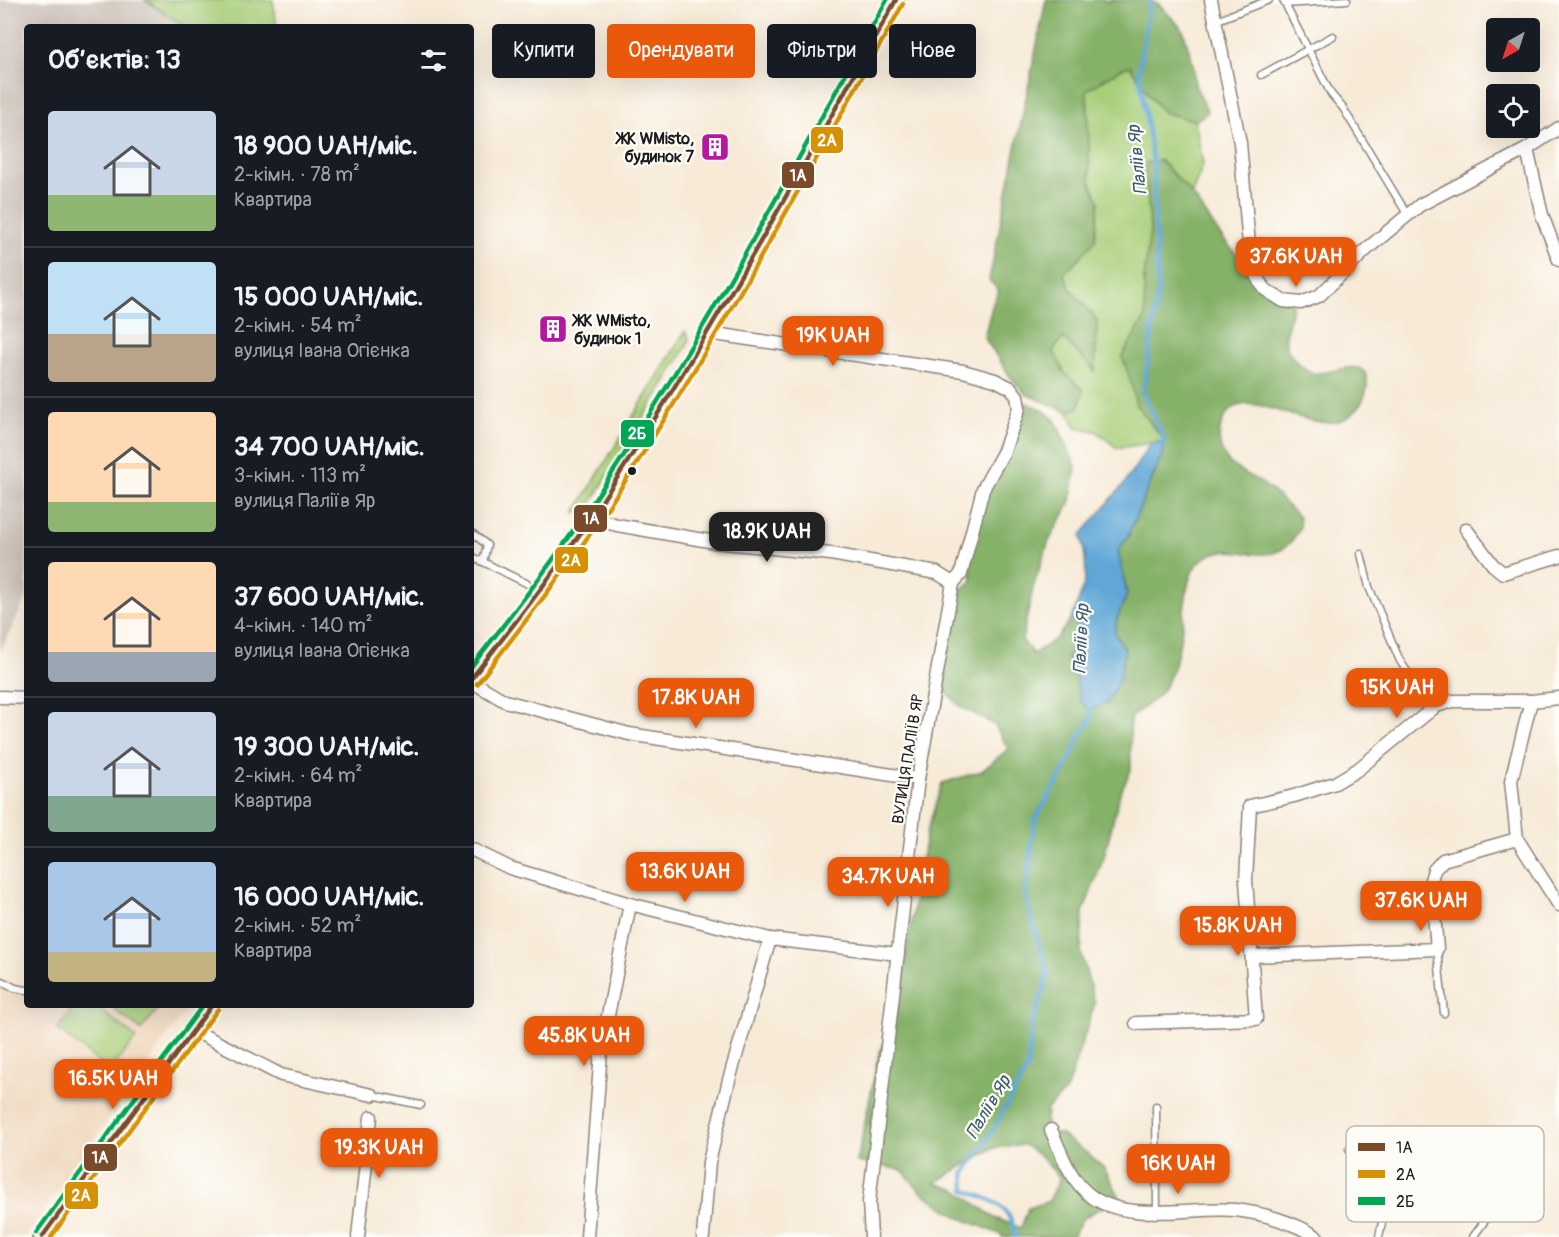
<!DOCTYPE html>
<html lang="uk">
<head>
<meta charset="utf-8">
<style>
	:root { --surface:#171b24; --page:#242831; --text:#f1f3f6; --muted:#9ea1a6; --line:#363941; --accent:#ea580c }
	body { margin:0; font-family:Pangolin,sans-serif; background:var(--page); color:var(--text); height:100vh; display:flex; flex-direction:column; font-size:22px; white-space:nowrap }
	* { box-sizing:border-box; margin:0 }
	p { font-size:20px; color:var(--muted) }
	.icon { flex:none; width:33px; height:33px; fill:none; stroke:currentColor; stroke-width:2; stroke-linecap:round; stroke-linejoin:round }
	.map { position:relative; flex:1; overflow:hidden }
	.side { position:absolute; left:24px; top:24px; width:450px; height:984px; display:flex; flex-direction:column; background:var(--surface); border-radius:6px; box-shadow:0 6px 24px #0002 }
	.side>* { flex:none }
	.top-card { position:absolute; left:492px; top:24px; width:570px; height:54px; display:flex; gap:12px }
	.needle { width:39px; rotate:219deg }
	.controls { position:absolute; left:1486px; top:18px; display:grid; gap:12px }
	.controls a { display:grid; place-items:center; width:54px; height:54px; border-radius:6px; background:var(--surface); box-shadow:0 6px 24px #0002; font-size:30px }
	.price { position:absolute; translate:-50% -51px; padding:0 14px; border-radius:12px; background:var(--accent); color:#fff; font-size:20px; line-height:39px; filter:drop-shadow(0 2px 3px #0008) }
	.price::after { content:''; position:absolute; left:50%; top:36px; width:18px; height:14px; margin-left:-9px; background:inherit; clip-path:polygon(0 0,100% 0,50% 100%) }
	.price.on { background:#222; color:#fff }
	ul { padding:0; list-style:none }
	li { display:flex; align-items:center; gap:18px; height:150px; padding:0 24px }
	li+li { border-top:2px solid var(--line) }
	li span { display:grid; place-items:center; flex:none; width:168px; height:120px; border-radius:6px; color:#555 }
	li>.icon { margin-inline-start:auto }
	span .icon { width:72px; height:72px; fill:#fffc; stroke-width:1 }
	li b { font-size:26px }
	h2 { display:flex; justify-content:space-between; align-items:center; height:72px; padding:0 24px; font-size:26px }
	.chip { padding:0 21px; border-radius:6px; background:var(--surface); box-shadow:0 6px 24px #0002; font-size:21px; line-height:54px }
	.chip.on { background:var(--accent); color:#fff }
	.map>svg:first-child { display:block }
	.built { fill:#efd6bb }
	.industrial { fill:#cdc2b9 }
	.green { fill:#a7ce78; stroke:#62754a; stroke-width:1.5 }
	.forest { fill:#85b168; stroke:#506642; stroke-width:1.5; fill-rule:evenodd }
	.water { fill:#60a7d7; stroke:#3e627a; stroke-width:1.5 }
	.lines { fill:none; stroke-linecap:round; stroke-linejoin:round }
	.stream { stroke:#60a7d7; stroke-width:4.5 }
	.lane-casing { stroke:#8a837a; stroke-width:9 }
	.street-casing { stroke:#8a837a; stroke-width:15 }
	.secondary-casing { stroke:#8a837a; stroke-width:20 }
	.lane { stroke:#fff; stroke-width:6 }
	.street { stroke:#fff; stroke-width:12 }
	.secondary { stroke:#fbe5cf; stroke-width:16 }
	.bus-1-casing { stroke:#fdfcf7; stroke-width:9 }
	.bus-2-casing { stroke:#fdfcf7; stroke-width:9 }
	.bus-3-casing { stroke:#fdfcf7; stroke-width:9 }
	.bus-1 { stroke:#7a4b2a; stroke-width:4.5 }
	.bus-2 { stroke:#d69104; stroke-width:4.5 }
	.bus-3 { stroke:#00a651; stroke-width:4.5 }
	.bus-dot { fill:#1c1c1c; stroke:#fdfcf7; stroke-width:2 }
	.labels { text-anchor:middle; stroke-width:4.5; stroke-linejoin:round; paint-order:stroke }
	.poi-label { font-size:16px; font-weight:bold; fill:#1c1c1c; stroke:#fdfcf7; text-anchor:end }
	.street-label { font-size:16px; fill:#1c1c1c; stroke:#fdfcf7 }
	.water-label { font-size:18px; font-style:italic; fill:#3b5b70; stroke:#fdfcf7 }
	.key { fill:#fdfcf7; stroke:#bab9b5; stroke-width:1.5 }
	.key-label { font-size:16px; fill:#1c1c1c }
	.line-badge { stroke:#fdfcf7; stroke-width:2 }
	.badge-label { font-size:16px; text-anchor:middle; font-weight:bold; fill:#fff }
</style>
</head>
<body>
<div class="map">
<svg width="1559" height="1237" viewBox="0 0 1559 1237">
	<rect width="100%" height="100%" fill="#fdfcf7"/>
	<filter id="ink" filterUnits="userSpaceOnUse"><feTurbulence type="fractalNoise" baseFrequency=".0167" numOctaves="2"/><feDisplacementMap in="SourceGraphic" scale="12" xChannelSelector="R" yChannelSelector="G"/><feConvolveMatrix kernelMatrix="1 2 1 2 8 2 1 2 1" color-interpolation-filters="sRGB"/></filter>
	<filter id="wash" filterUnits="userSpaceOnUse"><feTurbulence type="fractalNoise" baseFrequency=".008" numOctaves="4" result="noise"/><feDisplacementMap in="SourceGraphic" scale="24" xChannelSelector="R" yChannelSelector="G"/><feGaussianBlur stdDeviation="1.35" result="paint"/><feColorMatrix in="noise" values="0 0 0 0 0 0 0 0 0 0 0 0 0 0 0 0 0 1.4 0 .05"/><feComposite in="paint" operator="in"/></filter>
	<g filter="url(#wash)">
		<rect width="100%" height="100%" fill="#f7ead7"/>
		<!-- built -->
		<polygon class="built" points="0,979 27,990 27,1005 189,1005 26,1237 0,1237"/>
		<!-- industrial -->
		<polygon class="industrial" points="0,0 145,0 186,27 27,27 27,597 0,651"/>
		<!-- green -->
		<g class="green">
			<polygon points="145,0 273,0 277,27 186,27"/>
			<polygon points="1130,65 1149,95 1163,112 1195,121 1203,164 1192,194 1160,160 1146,164 1150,230 1144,279 1145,319 1122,356 1151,424 1165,441 1117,448 1096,431 1076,427 1068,412 1079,407 1083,390 1064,372 1053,350 1063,337 1094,370 1097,320 1070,288 1064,274 1099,202 1090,181 1087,90 1119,70"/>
			<polygon points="685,331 689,338 687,346 590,505 584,511 575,512"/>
			<polygon points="76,1005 94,1005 136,1038 110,1071 57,1029"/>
			<polygon points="108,1005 161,1005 141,1030"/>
		</g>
		<!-- forest -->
		<g class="forest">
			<polygon points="1046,0 1105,0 1106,2 1112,0 1148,0 1159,4 1183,30 1193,63 1195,85 1208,112 1195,121 1163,112 1149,95 1130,66 1119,70 1087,90 1090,181 1099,202 1095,241 1064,274 1070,288 1097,320 1095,371 1063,338 1053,350 1064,372 1083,390 1079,407 1068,412 1026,394 1012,379 984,337 993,303 999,291 989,280"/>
			<path d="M1160,160L1192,194L1220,235L1266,289L1293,304C1291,314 1284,335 1286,344C1287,351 1293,358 1298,363C1303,367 1308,371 1313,373C1329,377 1371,350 1367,388C1365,398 1359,409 1351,415C1313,446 1239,369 1221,426C1218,436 1219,448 1225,457C1234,471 1253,476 1266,486C1278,495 1288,507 1299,517L1300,527C1274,584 1228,528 1197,565C1188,575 1187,591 1185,604C1181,632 1180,663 1164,688C1157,700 1140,709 1130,718L1131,770L1120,793L1104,857L1083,912L1081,953L1095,1003L1066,1091L1047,1109L1045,1133L1060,1134L1087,1153L1104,1168L1121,1199L1095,1211L1082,1219L1073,1237H1002L1000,1234L958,1217L922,1193L902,1170L857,1162L879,1053L893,1029L926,835L942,783L982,771L1008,749L995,725L961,707L941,687L956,593L972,581L969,558L985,491L1020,409L1027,403L1043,410L1055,420L1076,466L1071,501L1048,543L1033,588L1022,640L1033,654L1056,639L1071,619L1080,628L1075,634L1078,643L1067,657L1074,669L1080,700L1125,650L1115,633L1116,621L1127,594L1118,550L1127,538L1163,453L1165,441L1136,405L1130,379L1122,356L1145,318L1144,279L1150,230L1145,163ZM1024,1145L1040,1156L1060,1178L1049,1201L1028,1208L1021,1228L995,1218L957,1190L935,1183L993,1148Z"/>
		</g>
		<!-- water -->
		<path class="water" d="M1165,441L1163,453L1127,538L1118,550L1127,594L1116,621L1115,633L1125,650L1119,681L1107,703L1089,710L1080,700L1074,669L1067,657L1078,644L1075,634L1080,628L1071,619C1086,584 1090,574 1081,535L1124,484L1151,443Z"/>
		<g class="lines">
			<!-- stream -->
			<g class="stream">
				<polyline points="1150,0 1139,71 1153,163 1158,291 1143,393 1165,441 1162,445"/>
				<path d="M1015,1237C1012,1205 992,1200 965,1190L964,1174L989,1137L1027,1069L1032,1025L1048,976L1025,896L1035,820L1070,760L1079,738L1091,719L1090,707"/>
			</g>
		</g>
	</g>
	<g filter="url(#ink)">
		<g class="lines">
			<!-- lane casing -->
			<g class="lane-casing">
				<g id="lane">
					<polyline points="1283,0 1331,94 1343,108 1407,214"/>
					<polyline points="1285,4 1347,0"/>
					<polyline points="1215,21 1269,0"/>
					<polyline points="1261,75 1333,36"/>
					<polyline points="471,532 487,545 483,562"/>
					<polyline points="1361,554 1369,587 1400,661 1409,674 1453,700"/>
					<polyline points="471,556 526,583 538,591"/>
					<polyline points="1437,949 1444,1013"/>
					<polyline points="0,980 15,988 27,990"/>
					<polyline points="372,1095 421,1105"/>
					<polyline points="1156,1106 1157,1210"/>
					<polyline points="1349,1149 1355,1157 1391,1178 1379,1237"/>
					<polyline points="1473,1237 1497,1204"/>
				</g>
			</g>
			<!-- street casing -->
			<g class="street-casing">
				<g id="street">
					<polyline points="1211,0 1240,143 1250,256 1259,281 1266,290 1283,301 1301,303 1319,296 1368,248 1420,205 1527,149 1559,128"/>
					<polyline points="1527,149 1542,215 1559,260"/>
					<polyline points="708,333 963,371 995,380 1011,388 1017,396 1019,408 1004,451 983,489 961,574 953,583 918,779 869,1202 871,1237"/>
					<polyline points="591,518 617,525 715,542 831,554 937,573 953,583"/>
					<polyline points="1466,529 1493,565 1503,573 1559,556"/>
					<polyline points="471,681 505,701 629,734 918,779"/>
					<polyline points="0,697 27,698"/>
					<polyline points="1531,701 1511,781 1517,839 1559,905"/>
					<polyline points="471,849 510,868 630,904 770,939 898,954"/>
					<polyline points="1253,956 1437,949 1431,880 1434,870 1443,860 1517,839"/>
					<polyline points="1136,1023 1256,1019 1246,880 1250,806 1294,796 1335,783 1357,770 1436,706 1453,701 1531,701 1559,698"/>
					<polyline points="193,1030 281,1075 372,1095"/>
					<path d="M1051,1130C1060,1150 1068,1174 1084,1190C1119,1226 1190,1206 1235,1210C1262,1213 1294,1222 1317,1237"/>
					<polyline points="358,1237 371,1117"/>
					<polyline points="587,1237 601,1051 630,904"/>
					<polyline points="703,1237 709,1162 729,1080 770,939"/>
				</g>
			</g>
			<!-- secondary casing -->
			<g class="secondary-casing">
				<g id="secondary">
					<path d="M471,679C512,626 553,575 590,520C703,353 797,175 896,0"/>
					<polyline points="42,1237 212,1005"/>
				</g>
			</g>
			<!-- lane -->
			<use href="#lane" class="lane"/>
			<!-- street -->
			<use href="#street" class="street"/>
			<!-- secondary -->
			<use href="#secondary" class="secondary"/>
			<!-- bus-1 casing -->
			<g class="bus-1-casing">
				<g id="bus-1">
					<path d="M471,679C512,627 553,575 590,519C702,352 798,175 896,0"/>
					<polyline points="42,1237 212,1005"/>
				</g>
			</g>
			<!-- bus-2 casing -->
			<g class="bus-2-casing">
				<g id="bus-2">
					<path d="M477,684C518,631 559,579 597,524C709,357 804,179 903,4"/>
					<polyline points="51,1237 218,1009"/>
				</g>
			</g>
			<!-- bus-3 casing -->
			<g class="bus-3-casing">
				<g id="bus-3">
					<path d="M471,667C509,618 548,569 583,517C695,352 789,174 887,0"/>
					<polyline points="36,1233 203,1005"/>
				</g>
			</g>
			<!-- bus-1 -->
			<use href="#bus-1" class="bus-1"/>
			<!-- bus-2 -->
			<use href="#bus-2" class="bus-2"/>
			<!-- bus-3 -->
			<use href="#bus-3" class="bus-3"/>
		</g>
	</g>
	<!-- icons -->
	<defs>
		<g id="building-square" transform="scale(1.5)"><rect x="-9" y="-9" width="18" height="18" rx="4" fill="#b5179e" stroke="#fdfcf7"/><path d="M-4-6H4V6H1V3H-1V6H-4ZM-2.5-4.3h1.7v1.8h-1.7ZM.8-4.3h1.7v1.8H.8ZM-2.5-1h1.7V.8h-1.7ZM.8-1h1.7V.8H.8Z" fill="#fff"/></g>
	</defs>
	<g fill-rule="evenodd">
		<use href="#building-square" x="715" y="147"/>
		<use href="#building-square" x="553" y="329"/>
	</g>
	<!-- markers -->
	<circle class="bus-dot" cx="632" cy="471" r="5"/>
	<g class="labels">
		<!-- poi labels -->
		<g class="poi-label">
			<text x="694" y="144">ЖК WMisto,<tspan x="694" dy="18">будинок 7</tspan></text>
			<text x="574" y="326" text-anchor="start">ЖК WMisto,<tspan x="574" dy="18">будинок 1</tspan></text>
		</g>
		<!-- street labels -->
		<g class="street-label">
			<text transform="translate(907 759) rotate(-81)" y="6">ВУЛИЦЯ ПАЛІЇВ ЯР</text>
		</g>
		<!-- water labels -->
		<g class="water-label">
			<text transform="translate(1137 160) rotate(-96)" y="6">Паліїв Яр</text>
			<text transform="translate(1081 639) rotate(-87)" y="6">Паліїв Яр</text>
			<text transform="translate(988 1107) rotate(-59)" y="6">Паліїв Яр</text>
		</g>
	</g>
	<!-- legend -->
	<rect x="1346" y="1126" width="198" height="96" rx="9" class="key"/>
	<rect x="1358" y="1143" width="27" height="8" fill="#7a4b2a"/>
	<rect x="1358" y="1170" width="27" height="8" fill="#d69104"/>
	<rect x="1358" y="1197" width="27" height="8" fill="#00a651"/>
	<g class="key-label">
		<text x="1396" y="1153">1А</text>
		<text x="1396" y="1180">2А</text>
		<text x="1396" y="1207">2Б</text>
	</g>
	<g class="line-badge">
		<rect x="810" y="126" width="34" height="28" rx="6" fill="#d69104"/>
		<rect x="781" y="161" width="34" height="28" rx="6" fill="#7a4b2a"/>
		<rect x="620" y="419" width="35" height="29" rx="6" fill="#00a651"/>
		<rect x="573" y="504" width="35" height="29" rx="6" fill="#7a4b2a"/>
		<rect x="554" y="546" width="35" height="28" rx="6" fill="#d69104"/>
		<rect x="83" y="1143" width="35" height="29" rx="6" fill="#7a4b2a"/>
		<rect x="64" y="1181" width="35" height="29" rx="6" fill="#d69104"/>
	</g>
	<g class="badge-label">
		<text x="827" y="146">2А</text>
		<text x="798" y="181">1А</text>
		<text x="637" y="439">2Б</text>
		<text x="591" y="524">1А</text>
		<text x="571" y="566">2А</text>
		<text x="100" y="1163">1А</text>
		<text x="81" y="1201">2А</text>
	</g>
</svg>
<div class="controls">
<a><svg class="needle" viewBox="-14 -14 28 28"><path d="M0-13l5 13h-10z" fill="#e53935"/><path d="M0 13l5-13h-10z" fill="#9ea1a6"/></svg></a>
<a><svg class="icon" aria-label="locate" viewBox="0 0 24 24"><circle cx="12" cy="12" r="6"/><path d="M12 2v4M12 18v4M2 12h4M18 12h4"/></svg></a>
</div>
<b class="price" style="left:1296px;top:288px">37.6K UAH</b>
<b class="price" style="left:833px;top:367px">19K UAH</b>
<b class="price on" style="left:767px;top:563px">18.9K UAH</b>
<b class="price" style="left:1397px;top:719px">15K UAH</b>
<b class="price" style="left:696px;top:729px">17.8K UAH</b>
<b class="price" style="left:685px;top:903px">13.6K UAH</b>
<b class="price" style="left:888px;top:908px">34.7K UAH</b>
<b class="price" style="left:1421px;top:932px">37.6K UAH</b>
<b class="price" style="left:1238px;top:957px">15.8K UAH</b>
<b class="price" style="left:584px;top:1067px">45.8K UAH</b>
<b class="price" style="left:113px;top:1110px">16.5K UAH</b>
<b class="price" style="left:379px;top:1179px">19.3K UAH</b>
<b class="price" style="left:1178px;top:1195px">16K UAH</b>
<div class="top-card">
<a class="chip">Купити</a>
<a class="chip on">Орендувати</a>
<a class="chip">Фільтри</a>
<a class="chip">Нове</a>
</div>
<section class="side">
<h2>Об’єктів: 13<svg class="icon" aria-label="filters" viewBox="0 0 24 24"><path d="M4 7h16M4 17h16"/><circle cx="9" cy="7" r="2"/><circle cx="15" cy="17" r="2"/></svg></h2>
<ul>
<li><span style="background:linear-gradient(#c9d6e8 70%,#8fb573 0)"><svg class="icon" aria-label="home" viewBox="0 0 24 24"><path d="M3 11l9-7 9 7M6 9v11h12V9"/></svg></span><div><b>18 900 UAH/міс.</b><p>2-кімн. · 78 m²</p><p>Квартира</p></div></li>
<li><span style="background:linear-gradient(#bfe0f5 60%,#b9a48a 0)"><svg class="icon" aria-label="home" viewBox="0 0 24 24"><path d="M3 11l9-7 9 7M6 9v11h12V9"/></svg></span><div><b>15 000 UAH/міс.</b><p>2-кімн. · 54 m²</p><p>вулиця Івана Огієнка</p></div></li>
<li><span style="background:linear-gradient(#ffd9b3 75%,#8fb573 0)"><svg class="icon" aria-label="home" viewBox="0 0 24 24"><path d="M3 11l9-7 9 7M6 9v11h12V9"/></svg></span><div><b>34 700 UAH/міс.</b><p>3-кімн. · 113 m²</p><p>вулиця Паліїв Яр</p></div></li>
<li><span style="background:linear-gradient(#ffd9b3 75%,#9aa5b1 0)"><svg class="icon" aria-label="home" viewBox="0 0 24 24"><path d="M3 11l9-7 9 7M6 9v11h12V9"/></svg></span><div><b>37 600 UAH/міс.</b><p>4-кімн. · 140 m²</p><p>вулиця Івана Огієнка</p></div></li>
<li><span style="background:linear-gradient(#c9d6e8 70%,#7fa58c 0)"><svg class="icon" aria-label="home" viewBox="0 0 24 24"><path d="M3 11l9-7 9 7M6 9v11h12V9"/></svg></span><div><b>19 300 UAH/міс.</b><p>2-кімн. · 64 m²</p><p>Квартира</p></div></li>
<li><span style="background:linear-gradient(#a9c7e8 75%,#c2b280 0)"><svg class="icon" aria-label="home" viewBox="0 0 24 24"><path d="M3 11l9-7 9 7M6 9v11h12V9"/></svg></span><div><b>16 000 UAH/міс.</b><p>2-кімн. · 52 m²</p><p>Квартира</p></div></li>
</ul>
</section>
</div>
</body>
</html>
